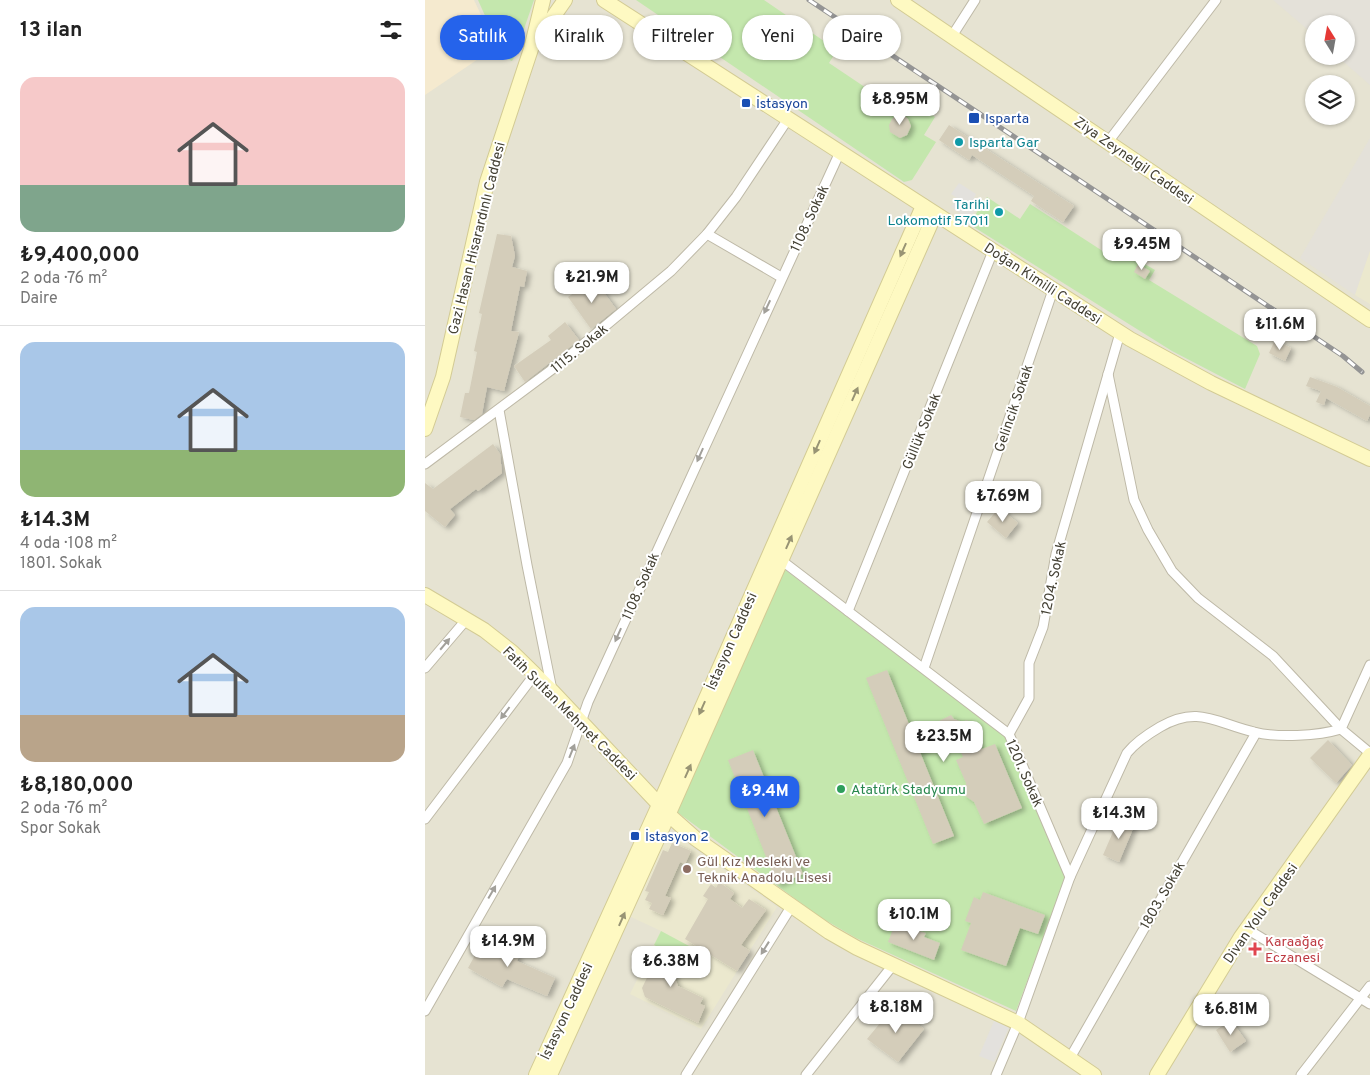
<!DOCTYPE html>
<html lang="tr">
<head>
<meta charset="utf-8">
<style>
	:root { --surface:#fff; --page:#f2f2f2; --text:#222; --muted:#767676; --line:#e0e0e0; --accent:#2563eb }
	body { margin:0; font-family:Overpass,sans-serif; background:var(--page); color:var(--text); height:100vh; display:flex; flex-direction:column; font-size:19px; white-space:nowrap }
	* { box-sizing:border-box; margin:0 }
	p { font-size:16px; color:var(--muted) }
	.icon { flex:none; width:28px; height:28px; fill:none; stroke:currentColor; stroke-width:2; stroke-linecap:round; stroke-linejoin:round }
	.map { position:relative; flex:1; overflow:hidden }
	.sheet { display:flex; flex-direction:column; background:var(--surface); width:425px }
	.sheet>* { flex:none }
	.hud { position:absolute; left:15px; top:15px; width:475px; height:45px; display:flex; gap:10px }
	.needle { width:32px; rotate:349deg }
	.tools { position:absolute; left:880px; top:15px; display:grid; gap:10px }
	.tools a { display:grid; place-items:center; width:50px; height:50px; border-radius:50%; background:var(--surface); box-shadow:0 1px 4px #0004; font-size:25px }
	.price { position:absolute; translate:-50% -42px; padding:0 11px; border-radius:10px; background:#fff; color:#222; font-size:16px; line-height:32px; filter:drop-shadow(0 1px 2px #0008) }
	.price::after { content:''; position:absolute; left:50%; top:30px; width:15px; height:11px; margin-left:-8px; background:inherit; clip-path:polygon(0 0,100% 0,50% 100%) }
	.price.selected { background:var(--accent); color:#fff }
	ul { padding:0; list-style:none }
	li { display:grid; align-content:center; gap:10px; height:265px; padding:0 20px }
	li+li { border-top:1px solid var(--line) }
	li span { display:grid; place-items:center; height:155px; border-radius:15px; color:#555 }
	li>.icon { margin-inline-start:auto }
	span .icon { width:90px; height:90px; fill:#fffc; stroke-width:1 }
	li b { font-size:21px }
	h2 { display:flex; justify-content:space-between; align-items:center; height:60px; padding:0 20px; font-size:21px }
	.tag { padding:0 18px; border-radius:22px; background:var(--surface); box-shadow:0 1px 4px #0004; font-size:18px; line-height:45px }
	.tag.selected { background:var(--accent); color:#fff }
	main { display:flex; flex:1; min-height:0 }
	.map>svg:first-child { display:block }
	.residential { fill:#e6e3d2; fill-rule:evenodd }
	.commercial { fill:#f5eacf }
	.industrial { fill:#e4e1d9 }
	.education { fill:#ebe8ce }
	.green { fill:#c4e7ad }
	.parking { fill:#e3e1dd }
	.building { fill:#d4cdba; filter:url(#shadow) }
	.lines { fill:none; stroke-linecap:round; stroke-linejoin:round }
	.street-casing { stroke:#beb9a7; stroke-width:11 }
	.secondary-casing { stroke:#d3cb94; stroke-width:16 }
	.street { stroke:#fff; stroke-width:9 }
	.secondary { stroke:#fef9c2; stroke-width:14 }
	.rail-casing { stroke:#949494; stroke-width:5 }
	.rail { stroke:#fff; stroke-width:3; stroke-dasharray:9; stroke-linecap:butt }
	.oneway { fill:#989474 }
	.oneway2 { fill:#a2a09a }
	.transit-dot { fill:#1a4fb4; stroke:#fff; stroke-width:2 }
	.culture-dot { fill:#0f9aa8; stroke:#fff; stroke-width:2 }
	.leisure-dot { fill:#2e9e5b; stroke:#fff; stroke-width:2 }
	.education-dot { fill:#8d6e63; stroke:#fff; stroke-width:2 }
	.health-dot { fill:#e0444e; stroke:#fff; stroke-width:2 }
	.labels { text-anchor:middle; stroke-width:4; stroke-linejoin:round; paint-order:stroke }
	.transit-label { font-size:14px; fill:#164399; stroke:#fff; text-anchor:start }
	.culture-label { font-size:14px; fill:#0d838f; stroke:#fff; text-anchor:start }
	.street-label { font-size:14px; fill:#444134; stroke:#fff }
	.leisure-label { font-size:14px; fill:#27864d; stroke:#fff; text-anchor:start }
	.education-label { font-size:14px; fill:#785e54; stroke:#fff; text-anchor:start }
	.health-label { font-size:14px; fill:#be3a42; stroke:#fff; text-anchor:start }
</style>
</head>
<body>
<main>
<section class="sheet">
<h2>13 ilan<svg class="icon" aria-label="filters" viewBox="0 0 24 24"><path d="M4 7h16M4 17h16"/><circle cx="9" cy="7" r="2"/><circle cx="15" cy="17" r="2"/></svg></h2>
<ul>
<li><span style="background:linear-gradient(#f6c9c9 70%,#7fa58c 0)"><svg class="icon" aria-label="home" viewBox="0 0 24 24"><path d="M3 11l9-7 9 7M6 9v11h12V9"/></svg></span><div><b>₺9,400,000</b><p>2 oda · 76 m²</p><p>Daire</p></div></li>
<li><span style="background:linear-gradient(#a9c7e8 70%,#8fb573 0)"><svg class="icon" aria-label="home" viewBox="0 0 24 24"><path d="M3 11l9-7 9 7M6 9v11h12V9"/></svg></span><div><b>₺14.3M</b><p>4 oda · 108 m²</p><p>1801. Sokak</p></div></li>
<li><span style="background:linear-gradient(#a9c7e8 70%,#b9a48a 0)"><svg class="icon" aria-label="home" viewBox="0 0 24 24"><path d="M3 11l9-7 9 7M6 9v11h12V9"/></svg></span><div><b>₺8,180,000</b><p>2 oda · 76 m²</p><p>Spor Sokak</p></div></li>
</ul>
</section>
<div class="map">
<svg width="945" height="1075" viewBox="0 0 945 1075">
	<defs>
		<filter id="shadow"><feDropShadow dx="4" dy="2.5" stdDeviation="2.5" flood-color="#0004"/></filter>
	</defs>
	<rect width="100%" height="100%" fill="#f2f0e4"/>
	<!-- residential -->
	<path class="residential" d="M0,0H945V1075H0ZM889,24H921V56H889ZM889,84H921V116H889Z"/>
	<!-- commercial -->
	<polygon class="commercial" points="0,0 49,0 71,47 0,95"/>
	<!-- industrial -->
	<g class="industrial">
		<polygon points="848,0 945,0 945,85 912,56 921,56 921,24 889,24 889,35"/>
		<polygon points="945,138 945,251 930,295 875,258"/>
	</g>
	<!-- education -->
	<g class="education">
		<polygon points="945,251 945,304 930,295"/>
		<polygon points="244,831 352,907 276,1029 205,994 236,931 204,916"/>
	</g>
	<!-- green -->
	<g class="green">
		<polygon points="53,0 109,0 91,52 79,34 66,29"/>
		<polygon points="211,0 339,0 412,50 404,63 477,112 486,101 510,117 499,135 511,142 487,180 479,182"/>
		<polygon points="64,32 78,37 90,56 87,61 80,58 75,48 79,46 76,40 69,43"/>
		<polygon points="562,197 595,219 605,204 690,259 696,250 730,270 724,280 832,346 835,354 820,389 747,351 544,224"/>
		<polygon points="359,569 581,737 641,877 591,1011 431,938 395,917 252,812"/>
		<polygon points="236,931 264,946 257,959 229,945"/>
	</g>
	<!-- parking -->
	<g class="parking">
		<polygon points="534,183 551,194 548,200 554,204 544,219 526,207 532,198 526,194"/>
		<polygon points="569,1021 584,1027 569,1062 554,1056"/>
	</g>
	<!-- building -->
	<g class="building">
		<polygon points="343,25 366,40 359,51 336,36"/>
		<polygon points="471,95 482,103 477,110 466,102"/>
		<polygon points="475,112 483,119 486,126 482,135 475,138 465,132 464,125 467,119"/>
		<polygon points="524,125 649,206 638,222 606,201 609,196 547,155 544,160 514,140"/>
		<polygon points="72,234 86,236 90,256 87,267 102,271 99,287 95,286 86,331 94,332 79,391 62,387 57,414 49,420 35,417 40,393 44,393 52,352 49,351 57,314 54,313"/>
		<polygon points="713,264 725,271 720,279 709,272"/>
		<polygon points="169,279 191,309 166,329 143,297"/>
		<polygon points="140,322 154,340 100,382 89,366 126,340 123,336"/>
		<polygon points="850,340 866,348 860,361 844,353"/>
		<polygon points="885,377 912,387 945,406 945,415 942,421 901,398 899,405 891,402 896,391 881,386"/>
		<polygon points="68,444 75,454 77,473 53,491 51,489 25,509 30,515 20,527 0,511 0,483 8,489"/>
		<polygon points="574,508 593,523 581,538 562,522"/>
		<polygon points="462,670 488,734 526,715 529,719 538,722 542,720 557,749 570,744 597,808 559,824 549,802 539,795 541,783 531,760 538,757 530,740 524,738 495,752 529,836 508,844 441,678"/>
		<polygon points="903,740 927,765 911,783 885,758"/>
		<polygon points="328,750 378,874 352,885 303,760"/>
		<polygon points="694,818 710,824 694,862 678,855"/>
		<polygon points="247,843 266,851 260,864 255,862 240,896 246,898 238,915 224,909 227,903 220,900 224,892 220,891 238,850 243,852"/>
		<polygon points="294,882 309,893 305,899 317,908 324,899 341,910 316,945 325,951 312,971 260,939 283,899 278,896 286,884 291,888"/>
		<polygon points="558,892 620,915 613,934 595,928 581,966 536,950 546,923 540,921 549,897 555,900"/>
		<polygon points="470,924 501,933 499,937 515,943 509,960 463,942"/>
		<polygon points="60,937 94,956 92,961 130,978 122,996 82,979 77,987 43,968"/>
		<polygon points="236,949 257,960 249,976 253,986 278,998 275,1004 280,1006 273,1023 220,997 217,988"/>
		<polygon points="469,1006 499,1029 473,1062 442,1039"/>
		<polygon points="806,1020 821,1041 805,1052 791,1030"/>
	</g>
	<g class="lines">
		<!-- street casing -->
		<g class="street-casing">
			<g id="street">
				<polyline points="527,36 550,0"/>
				<polyline points="683,142 791,0"/>
				<polyline points="282,234 356,277"/>
				<polyline points="74,410 102,565 127,690"/>
				<polyline points="0,464 137,362 246,271 282,234 311,197 363,119"/>
				<polyline points="356,560 584,734 645,877 593,1023 571,1075"/>
				<polyline points="423,611 568,251"/>
				<polyline points="945,665 916,729 945,753"/>
				<polyline points="0,668 41,620"/>
				<polyline points="499,668 628,290"/>
				<polyline points="584,734 604,698 604,663 618,627 631,554 695,333"/>
				<polyline points="0,819 110,674"/>
				<path d="M645,877L702,753C711,742 723,734 735,727C773,705 791,723 829,732C852,738 893,736 916,729L848,656L773,598L747,571L723,530L709,500L683,374"/>
				<polyline points="822,929 945,1004"/>
				<polyline points="0,1011 142,763 163,702 415,152"/>
				<polyline points="645,1058 831,733"/>
				<polyline points="261,1075 366,907"/>
				<polyline points="381,1075 468,965"/>
				<polyline points="876,1075 945,986"/>
			</g>
		</g>
		<!-- secondary casing -->
		<g class="secondary-casing">
			<g id="secondary">
				<polyline points="179,0 705,339 786,383 945,459"/>
				<polyline points="473,0 945,320"/>
				<polyline points="112,40 140,0"/>
				<polyline points="0,429 18,377 62,182 106,49 118,0"/>
				<polyline points="0,595 59,630 87,652 128,692 244,815 271,839 404,932 432,948 593,1023 669,1075"/>
				<polyline points="111,1075 234,805 498,206"/>
				<polyline points="125,1075 236,831 510,214"/>
				<polyline points="732,1075 816,937 945,755"/>
			</g>
		</g>
		<!-- street -->
		<use href="#street" class="street"/>
		<!-- secondary -->
		<use href="#secondary" class="secondary"/>
		<!-- rail casing -->
		<g class="rail-casing">
			<polyline id="rail" points="384,0 918,356 937,372"/>
		</g>
		<!-- rail -->
		<use href="#rail" class="rail"/>
	</g>
	<!-- one-way arrows -->
	<defs><path id="oneway-solid" d="M-6-.8H1V-3.2L6.5 0L1 3.2V.8H-6Z" transform="scale(1.25)"/></defs>
	<g class="oneway">
		<use href="#oneway-solid" transform="translate(478 250) rotate(114)"/>
		<use href="#oneway-solid" transform="translate(430 394) rotate(-66)"/>
		<use href="#oneway-solid" transform="translate(392 447) rotate(114)"/>
		<use href="#oneway-solid" transform="translate(364 542) rotate(-66)"/>
		<use href="#oneway-solid" transform="translate(277 708) rotate(114)"/>
		<use href="#oneway-solid" transform="translate(263 771) rotate(-66)"/>
		<use href="#oneway-solid" transform="translate(197 919) rotate(-66)"/>
	</g>
	<g class="oneway2">
		<use href="#oneway-solid" transform="translate(342 307) rotate(115)"/>
		<use href="#oneway-solid" transform="translate(275 455) rotate(114)"/>
		<use href="#oneway-solid" transform="translate(193 635) rotate(114)"/>
		<use href="#oneway-solid" transform="translate(20 644) rotate(-50)"/>
		<use href="#oneway-solid" transform="translate(80 713) rotate(127)"/>
		<use href="#oneway-solid" transform="translate(147 751) rotate(-68)"/>
		<use href="#oneway-solid" transform="translate(67 892) rotate(-60)"/>
		<use href="#oneway-solid" transform="translate(340 948) rotate(122)"/>
	</g>
	<!-- markers -->
	<g class="transit-dot">
		<rect x="316" y="98" width="10" height="10" rx="2.5"/>
		<rect x="543" y="112" width="12" height="12" rx="2.5"/>
		<rect x="205" y="831" width="10" height="10" rx="2.5"/>
	</g>
	<g class="culture-dot">
		<circle cx="534" cy="142" r="5"/>
		<circle cx="574" cy="212" r="5"/>
	</g>
	<circle class="leisure-dot" cx="416" cy="789" r="5"/>
	<circle class="education-dot" cx="262" cy="869" r="5"/>
	<path class="health-dot" d="M827.5 941.5h5v5h5v5h-5v5h-5v-5h-5v-5h5z"/>
	<g class="labels">
		<!-- transit labels -->
		<g class="transit-label">
			<text x="331" y="108">İstasyon</text>
			<text x="560" y="123">Isparta</text>
			<text x="220" y="841">İstasyon 2</text>
		</g>
		<!-- culture labels -->
		<g class="culture-label">
			<text x="544" y="147">Isparta Gar</text>
			<text x="564" y="209" text-anchor="end">Tarihi<tspan x="564" dy="16">Lokomotif 57011</tspan></text>
		</g>
		<!-- street labels -->
		<g class="street-label">
			<text transform="translate(709 160) rotate(35)" y="5">Ziya Zeynelgil Caddesi</text>
			<text transform="translate(384 218) rotate(-65)" y="5">1108. Sokak</text>
			<text transform="translate(51 238) rotate(-76)" y="5">Gazi Hasan Hisarardınlı Caddesi</text>
			<text transform="translate(618 283) rotate(33)" y="5">Doğan Kimilli Caddesi</text>
			<text transform="translate(154 348) rotate(-39)" y="5">1115. Sokak</text>
			<text transform="translate(588 408) rotate(-71)" y="5">Gelincik Sokak</text>
			<text transform="translate(496 431) rotate(-68)" y="5">Güllük Sokak</text>
			<text transform="translate(628 578) rotate(-78)" y="5">1204. Sokak</text>
			<text transform="translate(215 586) rotate(-66)" y="5">1108. Sokak</text>
			<text transform="translate(306 641) rotate(-66)" y="5">İstasyon Caddesi</text>
			<text transform="translate(145 713) rotate(45)" y="5">Fatih Sultan Mehmet Caddesi</text>
			<text transform="translate(600 773) rotate(66)" y="5">1201. Sokak</text>
			<text transform="translate(737 895) rotate(-60)" y="5">1803. Sokak</text>
			<text transform="translate(835 913) rotate(-55)" y="5">Divan Yolu Caddesi</text>
			<text transform="translate(141 1011) rotate(-65)" y="5">İstasyon Caddesi</text>
		</g>
		<!-- leisure labels -->
		<g class="leisure-label">
			<text x="426" y="794">Atatürk Stadyumu</text>
		</g>
		<!-- education labels -->
		<g class="education-label">
			<text x="272" y="866">Gül Kız Mesleki ve<tspan x="272" dy="16">Teknik Anadolu Lisesi</tspan></text>
		</g>
		<!-- health labels -->
		<g class="health-label">
			<text x="840" y="946">Karaağaç<tspan x="840" dy="16">Eczanesi</tspan></text>
		</g>
	</g>
</svg>
<div class="tools">
<a><svg class="needle" viewBox="-14 -14 28 28"><path d="M0-13l5 13h-10z" fill="#e53935"/><path d="M0 13l5-13h-10z" fill="#767676"/></svg></a>
<a><svg class="icon" aria-label="layers" viewBox="0 0 24 24"><path d="M12 4l9 5-9 5-9-5zM3 14l9 5 9-5"/></svg></a>
</div>
<b class="price" style="left:475px;top:126px">₺8.95M</b>
<b class="price" style="left:717px;top:271px">₺9.45M</b>
<b class="price" style="left:167px;top:304px">₺21.9M</b>
<b class="price" style="left:855px;top:351px">₺11.6M</b>
<b class="price" style="left:578px;top:523px">₺7.69M</b>
<b class="price" style="left:519px;top:763px">₺23.5M</b>
<b class="price selected" style="left:340px;top:818px">₺9.4M</b>
<b class="price" style="left:694px;top:840px">₺14.3M</b>
<b class="price" style="left:489px;top:941px">₺10.1M</b>
<b class="price" style="left:83px;top:968px">₺14.9M</b>
<b class="price" style="left:246px;top:988px">₺6.38M</b>
<b class="price" style="left:471px;top:1034px">₺8.18M</b>
<b class="price" style="left:806px;top:1036px">₺6.81M</b>
<div class="hud">
<a class="tag selected">Satılık</a>
<a class="tag">Kiralık</a>
<a class="tag">Filtreler</a>
<a class="tag">Yeni</a>
<a class="tag">Daire</a>
</div>
</div>
</main>
</body>
</html>
